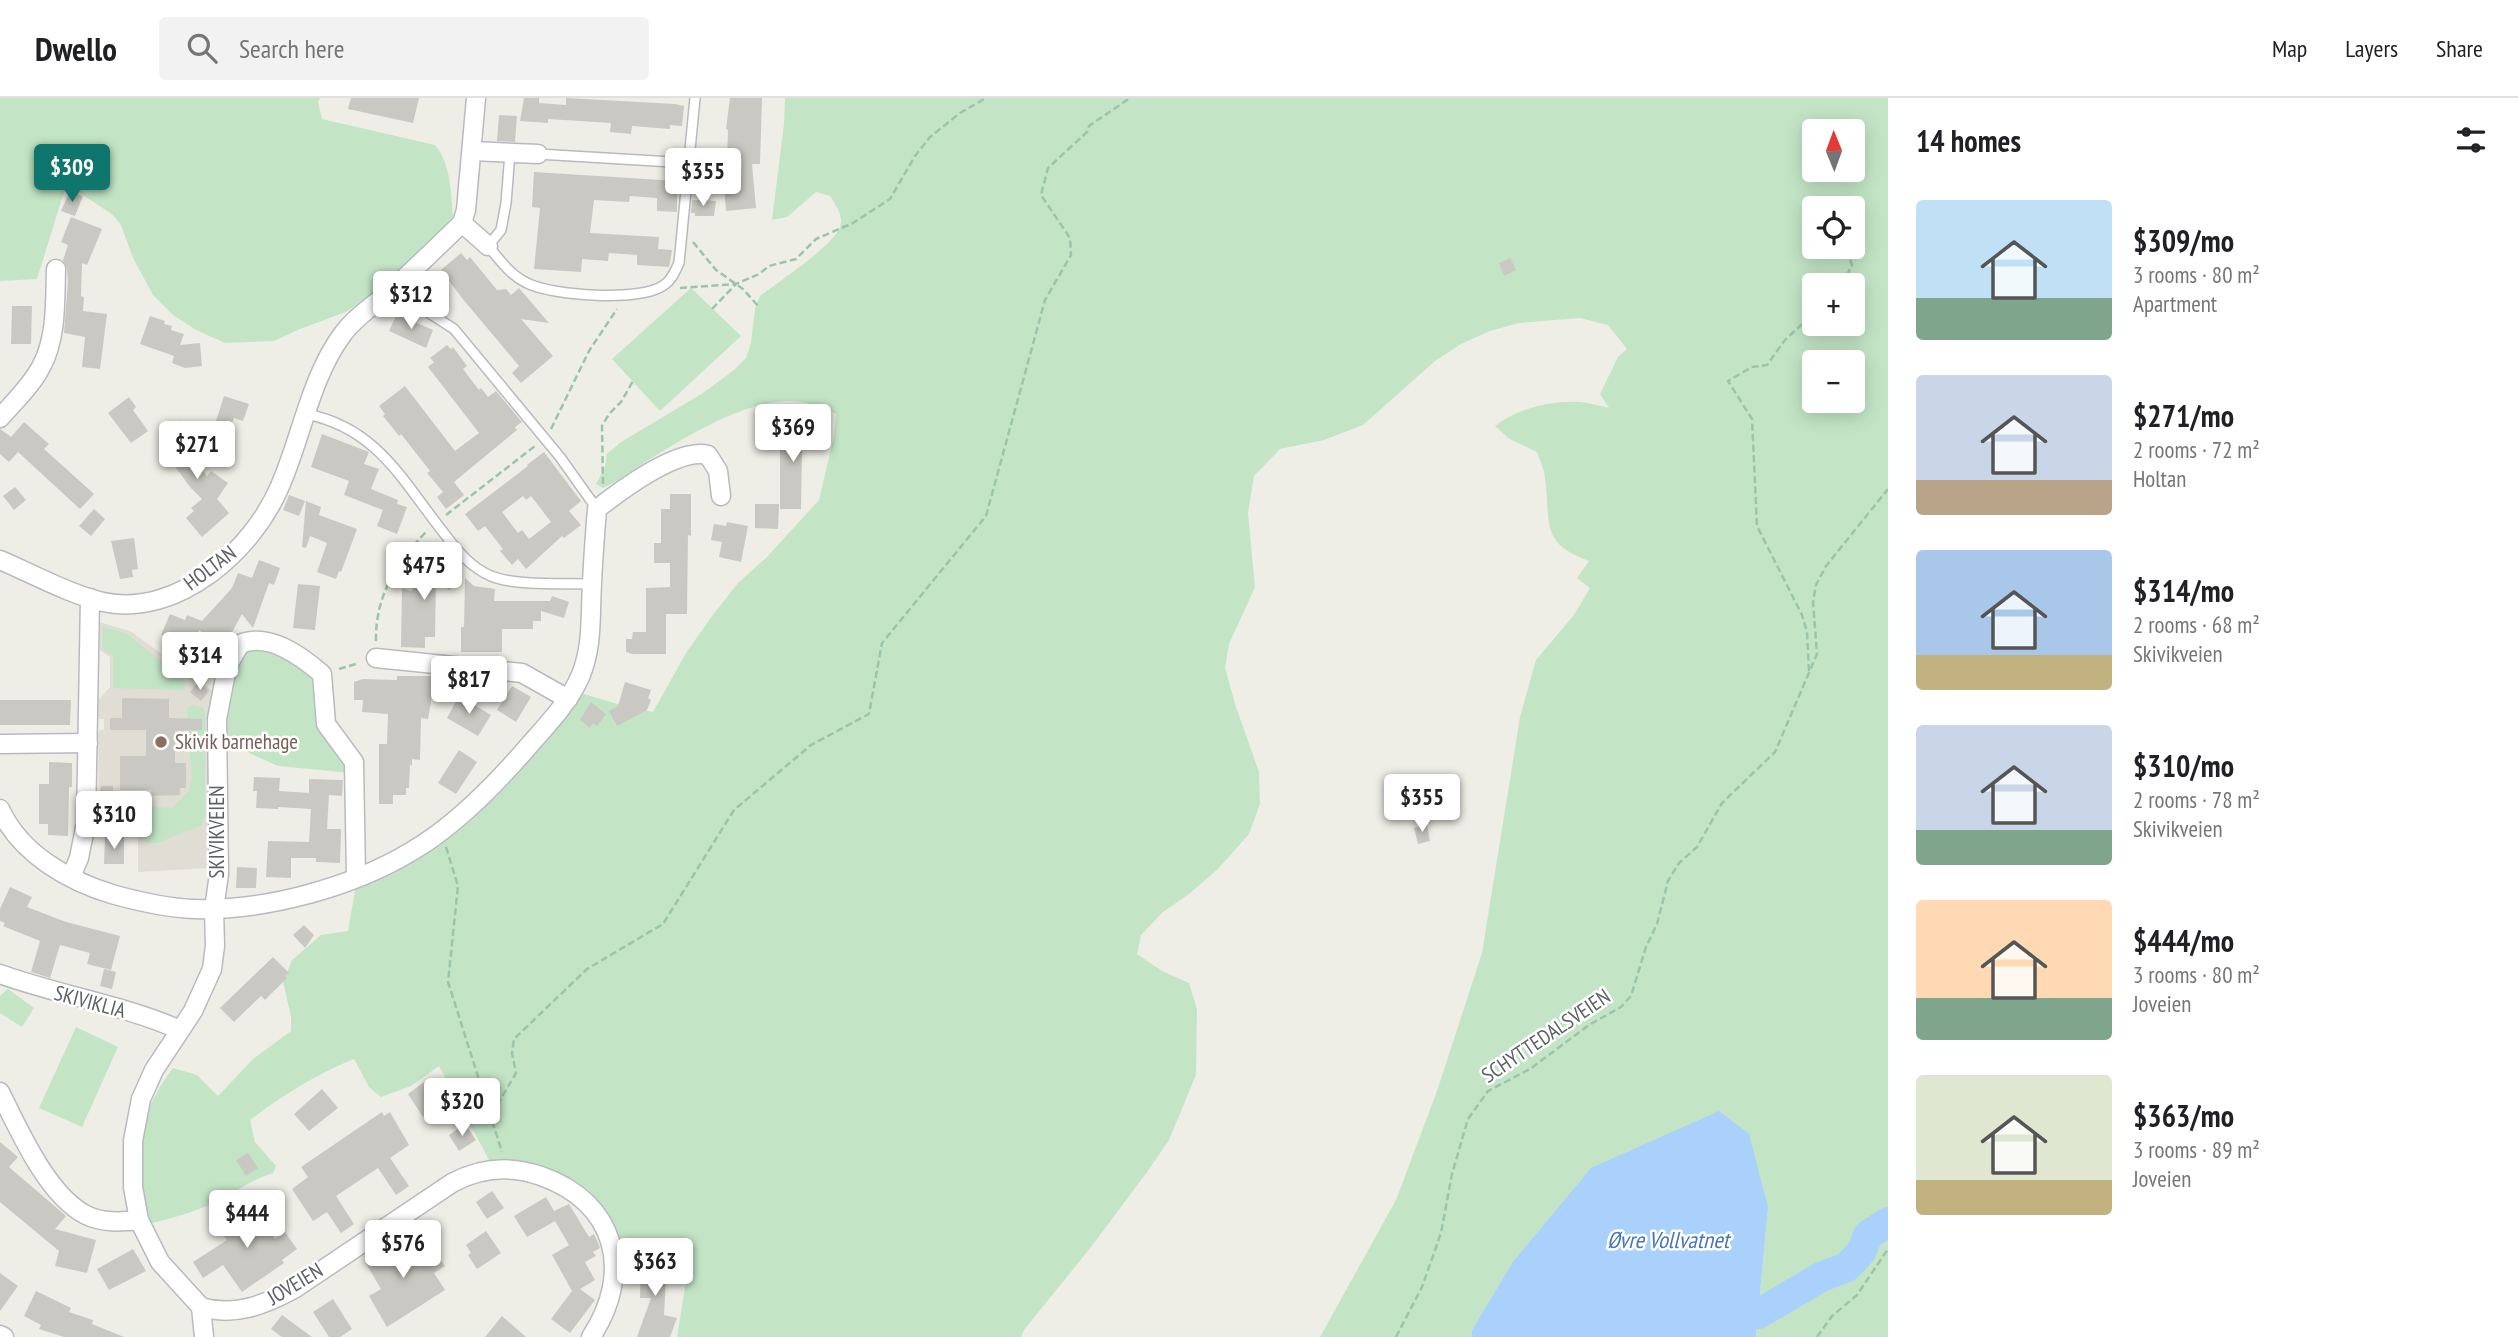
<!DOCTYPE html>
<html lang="en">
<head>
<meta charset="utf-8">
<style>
	:root { --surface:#fff; --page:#f2f2f2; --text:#202124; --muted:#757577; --line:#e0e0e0; --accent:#0f766e }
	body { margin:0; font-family:"PT Sans Narrow",sans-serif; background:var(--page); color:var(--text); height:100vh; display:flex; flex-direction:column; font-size:26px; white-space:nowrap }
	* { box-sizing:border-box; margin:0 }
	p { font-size:23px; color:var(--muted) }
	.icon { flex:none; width:38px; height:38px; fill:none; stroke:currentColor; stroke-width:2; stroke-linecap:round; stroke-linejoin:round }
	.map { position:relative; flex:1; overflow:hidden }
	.sheet { display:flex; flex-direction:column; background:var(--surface); width:630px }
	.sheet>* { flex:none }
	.needle { width:46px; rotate:359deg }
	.tools { position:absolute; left:1802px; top:21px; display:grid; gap:14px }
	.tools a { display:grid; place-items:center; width:63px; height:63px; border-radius:7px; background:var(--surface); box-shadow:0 4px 18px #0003; font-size:35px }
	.price { position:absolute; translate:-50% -60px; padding:0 16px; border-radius:7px; background:#fff; color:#222; font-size:23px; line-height:46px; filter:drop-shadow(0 2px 4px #0008) }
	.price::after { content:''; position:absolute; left:50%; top:42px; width:21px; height:16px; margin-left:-10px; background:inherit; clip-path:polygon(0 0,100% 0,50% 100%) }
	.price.active { background:var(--accent); color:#fff }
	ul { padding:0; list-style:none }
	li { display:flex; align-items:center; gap:21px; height:175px; padding:0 28px }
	li span { display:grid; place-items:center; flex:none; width:196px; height:140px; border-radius:7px; color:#555 }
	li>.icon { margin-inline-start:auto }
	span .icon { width:84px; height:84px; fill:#fffc; stroke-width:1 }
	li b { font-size:30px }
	h2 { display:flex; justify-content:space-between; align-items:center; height:84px; padding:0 28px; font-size:30px }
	header { display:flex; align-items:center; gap:42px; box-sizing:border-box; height:98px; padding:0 35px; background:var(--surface); border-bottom:2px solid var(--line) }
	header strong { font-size:33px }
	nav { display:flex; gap:38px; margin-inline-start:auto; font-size:24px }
	.search { width:490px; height:63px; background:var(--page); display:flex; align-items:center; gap:18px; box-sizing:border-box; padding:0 24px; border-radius:7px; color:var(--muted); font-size:26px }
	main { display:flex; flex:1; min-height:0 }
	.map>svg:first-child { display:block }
	.education { fill:#dfddd4 }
	.green { fill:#c3e5c6; fill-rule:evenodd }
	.water { fill:#a9d1fb }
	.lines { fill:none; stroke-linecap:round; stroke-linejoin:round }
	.river { stroke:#a9d1fb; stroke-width:30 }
	.building { fill:#cac8c2; fill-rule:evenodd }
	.service-casing { stroke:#b8babf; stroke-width:12 }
	.minor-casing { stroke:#b8babf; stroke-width:21 }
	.path { stroke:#9bc4aa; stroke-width:2.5; stroke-dasharray:7 3.5; stroke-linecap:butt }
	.service { stroke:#fff; stroke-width:9 }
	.minor { stroke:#fff; stroke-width:18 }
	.education-dot { fill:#8d6e63; stroke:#fff; stroke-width:2.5 }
	.labels { text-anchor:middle; stroke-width:5; stroke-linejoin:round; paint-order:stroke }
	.street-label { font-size:21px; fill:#5d6065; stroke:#fff }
	.education-label { font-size:21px; fill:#785e54; stroke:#fff; text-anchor:start }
	.water-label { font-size:23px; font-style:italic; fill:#4876b6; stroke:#fff }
</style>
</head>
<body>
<header>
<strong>Dwello</strong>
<div class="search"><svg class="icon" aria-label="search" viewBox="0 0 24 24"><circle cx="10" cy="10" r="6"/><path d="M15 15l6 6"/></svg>Search here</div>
<nav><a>Map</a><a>Layers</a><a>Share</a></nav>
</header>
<main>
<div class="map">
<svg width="1888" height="1239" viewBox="0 0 1888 1239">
	<rect width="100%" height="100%" fill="#efeee6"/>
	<!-- education -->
	<polygon class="education" points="99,524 130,533 213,593 206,624 211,770 138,774 138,730 99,714 98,636 100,632 104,632 104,621 97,621 97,604 110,589 110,559 100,552"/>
	<!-- green -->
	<g class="green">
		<path d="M0,0H320L318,4L322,21L435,47C451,65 451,96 453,119L404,169L373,196L346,214L300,231L274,243L225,245L196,232L173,217L153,197L133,160L121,127L113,117L74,91L64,94L37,181L0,183Z"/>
		<path d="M785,0H1888V1239H1756L1768,1109L1512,1165L1472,1232L1471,1239H1320L1396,1102L1437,993L1482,855L1520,619L1536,562L1574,517L1590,490L1577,480L1589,463C1539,445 1551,424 1545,380C1544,371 1540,362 1537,354L1508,340L1495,328C1517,310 1553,302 1581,304C1590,305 1600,308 1609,310L1600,296L1618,259L1627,251L1608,227L1580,220L1519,225L1490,233L1461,246L1435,263L1363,327L1324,342L1280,351L1254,378L1248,415L1255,489L1229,546L1225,570L1236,609L1259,674L1260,706L1249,736L1218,771L1189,796L1163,814L1141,837L1137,856L1162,873L1189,885L1197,911L1196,977L1169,1042L1147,1074L1091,1149L1024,1232L1021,1239H677L687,1177L681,1151C662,1145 640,1148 621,1145C614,1129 607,1111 594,1098C568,1070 525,1064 489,1062L439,968L411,988L381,999L369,989L354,961C316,976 282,998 250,1022L255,1044L276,1068L273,1075C253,1081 238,1092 219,1102C198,1113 176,1119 152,1125C135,1108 139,1041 146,1018C152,1002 162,984 173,970L197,977L218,998L253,961L291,933V918L283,884L292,862L321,837L348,833L356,787C454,757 515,668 581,595L631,610L653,614L686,555L712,518L738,485L766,460L819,402L834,338L836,316C822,309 805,303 790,303C736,302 660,355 615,384L603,390L596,386L605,369L607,356L621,344L703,295L734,272L746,260L751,245L755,211L760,198C778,184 833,148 840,129C844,118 836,108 830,98L816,94L787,119L772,122L784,26ZM1815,33H1853V72H1815ZM1815,110H1853V149H1815ZM1815,187H1853V226H1815ZM1815,264H1853V303H1815Z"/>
		<polygon points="691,190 741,238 660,313 612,261"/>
		<polygon points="102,528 126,535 186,584 184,592 113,590 113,558 103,551"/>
		<polygon points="242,551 274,551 312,577 351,675 278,668 251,656 223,633 229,574"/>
		<polygon points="192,607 203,610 205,615 205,717 202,727 157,745 147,745 140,729 133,723 113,716 114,706 172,710 188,694 192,681 187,611"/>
		<polygon points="8,891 34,910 22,929 0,915 0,898"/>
		<polygon points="76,929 118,949 82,1029 39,1010"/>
	</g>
	<!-- water -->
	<polygon class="water" points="1719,1013 1749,1036 1768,1109 1756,1239 1471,1239 1472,1232 1512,1165 1591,1070"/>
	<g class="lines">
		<!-- river -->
		<polyline class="river" points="1758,1216 1821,1179 1847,1169 1861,1154 1868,1137 1888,1124"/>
	</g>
	<!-- building -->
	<g class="building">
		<polygon points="351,0 419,0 413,25 348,11"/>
		<polygon points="524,0 539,0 539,5 566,7 566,0 675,6 684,8 682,28 670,27 670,31 632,28 631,36 610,34 611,25 548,21 548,25 520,23"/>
		<polygon points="730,0 762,0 760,66 752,66 756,110 726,113 724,87 741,86 742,61 727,61 728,32 726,31"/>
		<polygon points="499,17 517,18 515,44 497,43"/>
		<polygon points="64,50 77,54 71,72 59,68"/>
		<polygon points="534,74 677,83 677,114 657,113 657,100 630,98 629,104 594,102 590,135 659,139 658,151 672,152 669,169 637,167 637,157 609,155 608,163 582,161 581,174 534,171 540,110 532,109"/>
		<polygon points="70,93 83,98 75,118 61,113"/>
		<polygon points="692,102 716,103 714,118 695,118 695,115 691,115"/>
		<polygon points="71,119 102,131 87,167 82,165 81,198 84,199 83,213 107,216 100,271 82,269 85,239 64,235 68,183 67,171 63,162 68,147 61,144"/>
		<polygon points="461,155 467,162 470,159 497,192 506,191 511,197 519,190 549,225 521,221 553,258 521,285 512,275 519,268 462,200 441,172"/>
		<polygon points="1510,160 1516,172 1504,178 1499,165"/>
		<polygon points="12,208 32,208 31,246 11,246"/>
		<polygon points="397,216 433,232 426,250 389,233"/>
		<polygon points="150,218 165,223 164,226 172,228 171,232 184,236 180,247 200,245 202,268 185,270 172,265 174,258 140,246"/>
		<polygon points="447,247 451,251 453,249 467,268 463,271 479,292 481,290 488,299 496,293 522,324 515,329 517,332 454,384 464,397 446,411 437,399 443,394 427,375 430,373 401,336 399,338 383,318 385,316 379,308 405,288 455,353 479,335 428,269 434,264 430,260"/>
		<polygon points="224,298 249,306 243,323 234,320 231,328 216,323"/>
		<polygon points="129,299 136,309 133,312 148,333 131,345 108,315"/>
		<polygon points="179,322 196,346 188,351 207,378 211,373 228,385 217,401 229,415 202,439 186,420 194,413 191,410 202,401 190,389 159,346 174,336"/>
		<polygon points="24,324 49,346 44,351 94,396 80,411 18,354 9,364 0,356 0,331 11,339"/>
		<polygon points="780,328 812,328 812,350 802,350 801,411 780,411"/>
		<polygon points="322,336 369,354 364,366 379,371 371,391 398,402 397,406 407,409 397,436 377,428 383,412 344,397 349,383 311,369"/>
		<path d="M544,354L581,403L569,413L581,427L564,440L562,438L526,471L518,461L512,467L500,453L503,451L485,428L478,433L465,416L528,368L527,367ZM523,398L526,402L531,398L551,424L529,441L522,432L518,435L502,414Z"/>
		<polygon points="15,389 26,402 14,412 3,398"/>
		<polygon points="670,396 691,396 691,438 688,437 687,516 666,516 666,556 633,556 626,554 626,541 632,541 633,534 646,534 646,490 670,489 670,465 654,465 654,445 661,445 661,411 670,411"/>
		<polygon points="289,397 305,403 299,418 283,412"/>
		<polygon points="306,403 321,409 319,417 357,431 341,474 339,473 336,481 317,474 327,445 310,438 306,450 302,449"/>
		<polygon points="755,406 779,406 778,431 755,430"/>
		<polygon points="94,411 105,421 91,438 79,428"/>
		<polygon points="727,424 748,428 741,464 719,459 722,444 711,442 714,426 726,428"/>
		<polygon points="134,440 138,471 132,472 133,479 120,481 111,443"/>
		<polygon points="430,451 460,479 449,492 436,479 435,539 425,539 425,550 401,549 402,490 411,493 429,474 417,464"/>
		<polygon points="259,462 280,470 274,487 269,485 253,530 242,516 225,547 199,532 193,550 161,537 170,516 185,522 187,517 202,523 232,490 238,475 252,480"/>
		<polygon points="465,480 474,488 495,491 494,503 550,503 552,498 569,504 564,520 541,513 541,523 533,523 533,531 502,531 502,554 461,554 461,529 464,529"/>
		<polygon points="298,486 320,488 315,532 293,530"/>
		<polygon points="397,578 432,578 431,605 428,621 421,620 420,662 412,661 412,668 410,666 409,690 406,690 406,697 393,697 393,706 379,706 379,646 387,646 388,616 362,614 363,602 354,602 354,584 363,581 397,582"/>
		<polygon points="198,584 209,593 201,603 190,594"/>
		<polygon points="625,584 651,592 648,600 651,602 647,612 617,628 609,613 618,608"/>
		<polygon points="512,588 531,599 516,624 497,612"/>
		<polygon points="459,598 491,617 478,638 447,620"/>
		<polygon points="122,600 169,601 169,620 202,621 202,632 175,633 175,665 186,665 186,690 180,690 180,697 151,698 151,692 120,692 120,658 146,658 146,632 110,632 110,620 122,620"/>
		<polygon points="0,602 71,602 70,627 0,627"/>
		<polygon points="591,604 606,616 597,628 593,625 590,630 580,622"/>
		<polygon points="459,652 477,664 456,696 438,685"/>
		<polygon points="49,664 72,665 72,689 69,689 68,738 48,737 48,726 39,726 39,686 49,686"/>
		<polygon points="254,679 280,680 279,693 309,695 309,681 343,682 342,698 329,697 327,731 341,731 340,765 316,764 316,760 291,760 291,780 266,779 268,743 309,744 311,711 278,709 278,711 256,710 257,693 253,693"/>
		<polygon points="101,688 113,688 113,702 100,702"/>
		<polygon points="1427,727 1430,743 1418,746 1414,730"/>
		<polygon points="105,739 124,739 124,766 104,766"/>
		<polygon points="237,769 257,770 256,790 236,790"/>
		<polygon points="10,789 32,799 27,809 66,824 120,838 111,872 87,866 90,855 60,847 50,880 31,874 40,843 3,828 5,825 0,823 0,811"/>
		<polygon points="304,827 314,837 305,850 293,837"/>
		<polygon points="273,859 289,875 285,878 287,880 265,902 261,898 234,924 220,910"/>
		<polygon points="104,871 116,874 112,891 100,888"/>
		<polygon points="424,984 440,1007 423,1019 408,996"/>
		<polygon points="322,991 338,1010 309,1033 294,1016"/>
		<polygon points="382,1014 384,1018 390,1014 409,1047 390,1060 409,1088 396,1097 378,1070 336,1098 354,1126 341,1135 327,1114 313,1123 292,1091 308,1079 301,1069"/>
		<polygon points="465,1026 476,1042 459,1053 449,1037"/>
		<polygon points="0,1044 18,1059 9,1069 66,1118 55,1131 96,1142 87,1175 55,1168 59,1153 0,1104"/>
		<polygon points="248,1055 258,1070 246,1078 236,1062"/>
		<polygon points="492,1093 504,1110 487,1121 476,1104"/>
		<polygon points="546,1099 554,1113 569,1106 589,1139 594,1136 599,1147 600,1150 593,1154 596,1158 585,1164 595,1182 580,1191 595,1202 570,1235 551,1221 572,1193 552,1157 569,1147 555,1123 527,1139 514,1118"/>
		<polygon points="252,1106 275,1141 285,1134 297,1151 282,1162 284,1165 242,1194 223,1167 203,1180 193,1164 227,1142 218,1129"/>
		<polygon points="486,1133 501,1155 477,1171 468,1157 471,1155 466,1147"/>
		<polygon points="395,1137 413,1164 433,1151 445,1168 434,1175 445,1192 387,1229 369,1198 381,1191 365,1164 381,1155 377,1149"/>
		<polygon points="133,1151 146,1173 109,1192 97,1171"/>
		<polygon points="643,1158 667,1159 664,1217 677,1220 670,1239 637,1239 651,1200 640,1200 641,1159"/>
		<polygon points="0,1175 18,1188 0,1213"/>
		<polygon points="36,1193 71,1210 69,1214 93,1222 92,1226 124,1239 64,1239 39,1231 41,1227 24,1218"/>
		<polygon points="333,1201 352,1231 340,1239 329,1239 313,1214"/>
		<polygon points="282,1217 312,1239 282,1239 271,1231"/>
		<polygon points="502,1218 526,1239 485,1239"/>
	</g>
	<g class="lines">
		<!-- service casing -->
		<g class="service-casing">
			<g id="service">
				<path d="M510,55L506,105L501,132L488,148C500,162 510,177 527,185C552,198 641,204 664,187C672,182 675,173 679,165L695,0"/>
				<polyline points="538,56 689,65"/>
				<polyline points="392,191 454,231 560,359 597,411"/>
				<path d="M306,316C379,330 404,386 447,439C459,455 472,470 491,478C514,488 565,485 592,486"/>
			</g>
		</g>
		<!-- minor casing -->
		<g class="minor-casing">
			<g id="minor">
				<polyline points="472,53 538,56"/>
				<polyline points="462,125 488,148"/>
				<path d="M0,320C14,304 31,288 41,269C57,240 55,203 56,171"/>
				<path d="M0,462C31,475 71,497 103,504C178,520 253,452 280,388C302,338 310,281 342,237C354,220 374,207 389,194C414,172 438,148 462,125L466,112L476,0"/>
				<polyline points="376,560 522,575 568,601"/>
				<polyline points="0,646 88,645"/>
				<path d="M0,711C20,756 70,784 115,797C141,804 167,810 194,811C264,813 351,790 412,753C455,728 493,689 526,651C545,629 568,606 580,579C593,549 590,518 592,486C593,461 595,436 597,411C620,393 678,349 708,357L718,373L721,398"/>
				<polyline points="71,779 79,760 86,725 90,500"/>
				<path d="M0,876C58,897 124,907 180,932"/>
				<path d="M0,994C19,1032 47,1097 86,1117C102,1125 121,1124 139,1122"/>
				<path d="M201,1209C234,1219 264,1207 294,1191L452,1085C480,1070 510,1067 541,1078C616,1104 634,1174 591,1239"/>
				<polyline points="0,1237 4,1239"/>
				<path d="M204,1239L201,1209L160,1164L139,1122L133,1089V1043L141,1001L154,972L193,913L212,871L215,848L214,811L219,776L217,621L227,569L240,546C269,534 301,558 322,576L326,626L354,664L356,779"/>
			</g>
		</g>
		<!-- path -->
		<g class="path">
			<polyline points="1853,130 1855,124"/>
			<polyline points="693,144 716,172 743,191 759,209"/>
			<polyline points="1842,187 1852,167 1848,156 1849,149"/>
			<polyline points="680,190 736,186 759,176 769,168 796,161 816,141 853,125 890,101 915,58 930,39 960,15 986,0"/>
			<polyline points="712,211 736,186"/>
			<polyline points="551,331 589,253 617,211"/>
			<polyline points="603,386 602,328 609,316 621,304 633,283"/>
			<polyline points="446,417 535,348"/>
			<path d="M376,543C375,498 397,463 428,432"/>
			<polyline points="339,571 359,565"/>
			<polyline points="1809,573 1807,534 1802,517 1757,428 1752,321 1728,283 1752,269 1767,267 1785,242 1815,214"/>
			<polyline points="446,749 458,788 448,884 502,1054"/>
			<polyline points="492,1016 516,975 512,955 514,941 587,871 663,826 734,712 811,647 869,616 882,545 986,418 1045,202 1071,157 1070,140 1041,97 1048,70 1087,34 1089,28 1130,0"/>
			<polyline points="1396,1239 1422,1189 1441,1135 1452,1076 1468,1021 1488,993 1530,971 1589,927 1621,909 1631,898 1646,849 1657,826 1668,783 1679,765 1697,749 1722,705 1775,654 1817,556 1813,504 1816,487 1826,468 1888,391"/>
			<polyline points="1817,1239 1832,1218 1857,1197 1888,1151"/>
		</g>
		<!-- service -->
		<use href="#service" class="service"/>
		<!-- minor -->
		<use href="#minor" class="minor"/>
	</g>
	<!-- markers -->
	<circle class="education-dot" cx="161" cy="644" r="7"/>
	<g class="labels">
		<!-- street labels -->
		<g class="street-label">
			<text transform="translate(210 470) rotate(-37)" y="7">HOLTAN</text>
			<text transform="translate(217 734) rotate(-90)" y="7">SKIVIKVEIEN</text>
			<text transform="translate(90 904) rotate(15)" y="7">SKIVIKLIA</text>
			<text transform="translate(1546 938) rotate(-34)" y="7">SCHYTTEDALSVEIEN</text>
			<text transform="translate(295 1186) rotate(-31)" y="7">JOVEIEN</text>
		</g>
		<!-- education labels -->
		<g class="education-label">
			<text x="175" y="651">Skivik barnehage</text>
		</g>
		<!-- water labels -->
		<g class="water-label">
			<text x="1668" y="1150">Øvre Vollvatnet</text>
		</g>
	</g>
</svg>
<div class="tools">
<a><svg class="needle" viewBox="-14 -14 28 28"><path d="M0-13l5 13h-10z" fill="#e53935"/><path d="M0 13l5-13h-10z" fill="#757577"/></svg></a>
<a><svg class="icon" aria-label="locate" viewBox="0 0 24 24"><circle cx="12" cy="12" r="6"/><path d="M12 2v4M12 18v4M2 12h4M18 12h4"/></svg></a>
<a>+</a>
<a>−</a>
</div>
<b class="price active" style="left:72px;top:106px">$309</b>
<b class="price" style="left:703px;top:110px">$355</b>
<b class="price" style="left:411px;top:233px">$312</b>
<b class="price" style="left:793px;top:366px">$369</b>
<b class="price" style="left:197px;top:383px">$271</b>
<b class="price" style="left:424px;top:504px">$475</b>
<b class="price" style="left:200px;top:594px">$314</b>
<b class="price" style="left:469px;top:618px">$817</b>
<b class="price" style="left:1422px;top:736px">$355</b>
<b class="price" style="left:114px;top:753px">$310</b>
<b class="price" style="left:462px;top:1040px">$320</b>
<b class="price" style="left:247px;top:1152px">$444</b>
<b class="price" style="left:403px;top:1182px">$576</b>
<b class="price" style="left:655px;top:1200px">$363</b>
</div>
<section class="sheet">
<h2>14 homes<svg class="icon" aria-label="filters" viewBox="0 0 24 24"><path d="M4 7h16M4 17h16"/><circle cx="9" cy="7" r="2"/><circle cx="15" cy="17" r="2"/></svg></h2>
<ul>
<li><span style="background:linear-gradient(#bfe0f5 70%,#7fa58c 0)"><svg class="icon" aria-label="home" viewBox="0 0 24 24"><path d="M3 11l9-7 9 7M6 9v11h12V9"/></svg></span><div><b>$309/mo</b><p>3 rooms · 80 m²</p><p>Apartment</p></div></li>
<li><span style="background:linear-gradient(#c9d6e8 75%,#b9a48a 0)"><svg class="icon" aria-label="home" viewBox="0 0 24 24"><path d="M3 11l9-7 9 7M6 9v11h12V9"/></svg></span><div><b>$271/mo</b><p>2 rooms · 72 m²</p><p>Holtan</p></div></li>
<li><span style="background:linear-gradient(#a9c7e8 75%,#c2b280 0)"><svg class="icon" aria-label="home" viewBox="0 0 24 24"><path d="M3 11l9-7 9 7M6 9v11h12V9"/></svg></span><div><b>$314/mo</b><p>2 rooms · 68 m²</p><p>Skivikveien</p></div></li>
<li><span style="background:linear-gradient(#c9d6e8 75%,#7fa58c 0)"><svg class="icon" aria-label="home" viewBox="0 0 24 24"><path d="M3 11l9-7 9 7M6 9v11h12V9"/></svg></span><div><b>$310/mo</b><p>2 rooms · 78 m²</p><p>Skivikveien</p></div></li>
<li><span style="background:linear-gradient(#ffd9b3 70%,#7fa58c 0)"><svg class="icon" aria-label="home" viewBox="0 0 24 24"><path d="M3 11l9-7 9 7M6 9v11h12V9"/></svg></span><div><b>$444/mo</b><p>3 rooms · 80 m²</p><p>Joveien</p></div></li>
<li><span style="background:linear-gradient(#dfe7d0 75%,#c2b280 0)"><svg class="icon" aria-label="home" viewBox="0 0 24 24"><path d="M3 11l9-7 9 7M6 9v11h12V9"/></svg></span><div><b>$363/mo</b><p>3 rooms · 89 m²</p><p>Joveien</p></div></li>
</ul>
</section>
</main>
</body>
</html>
